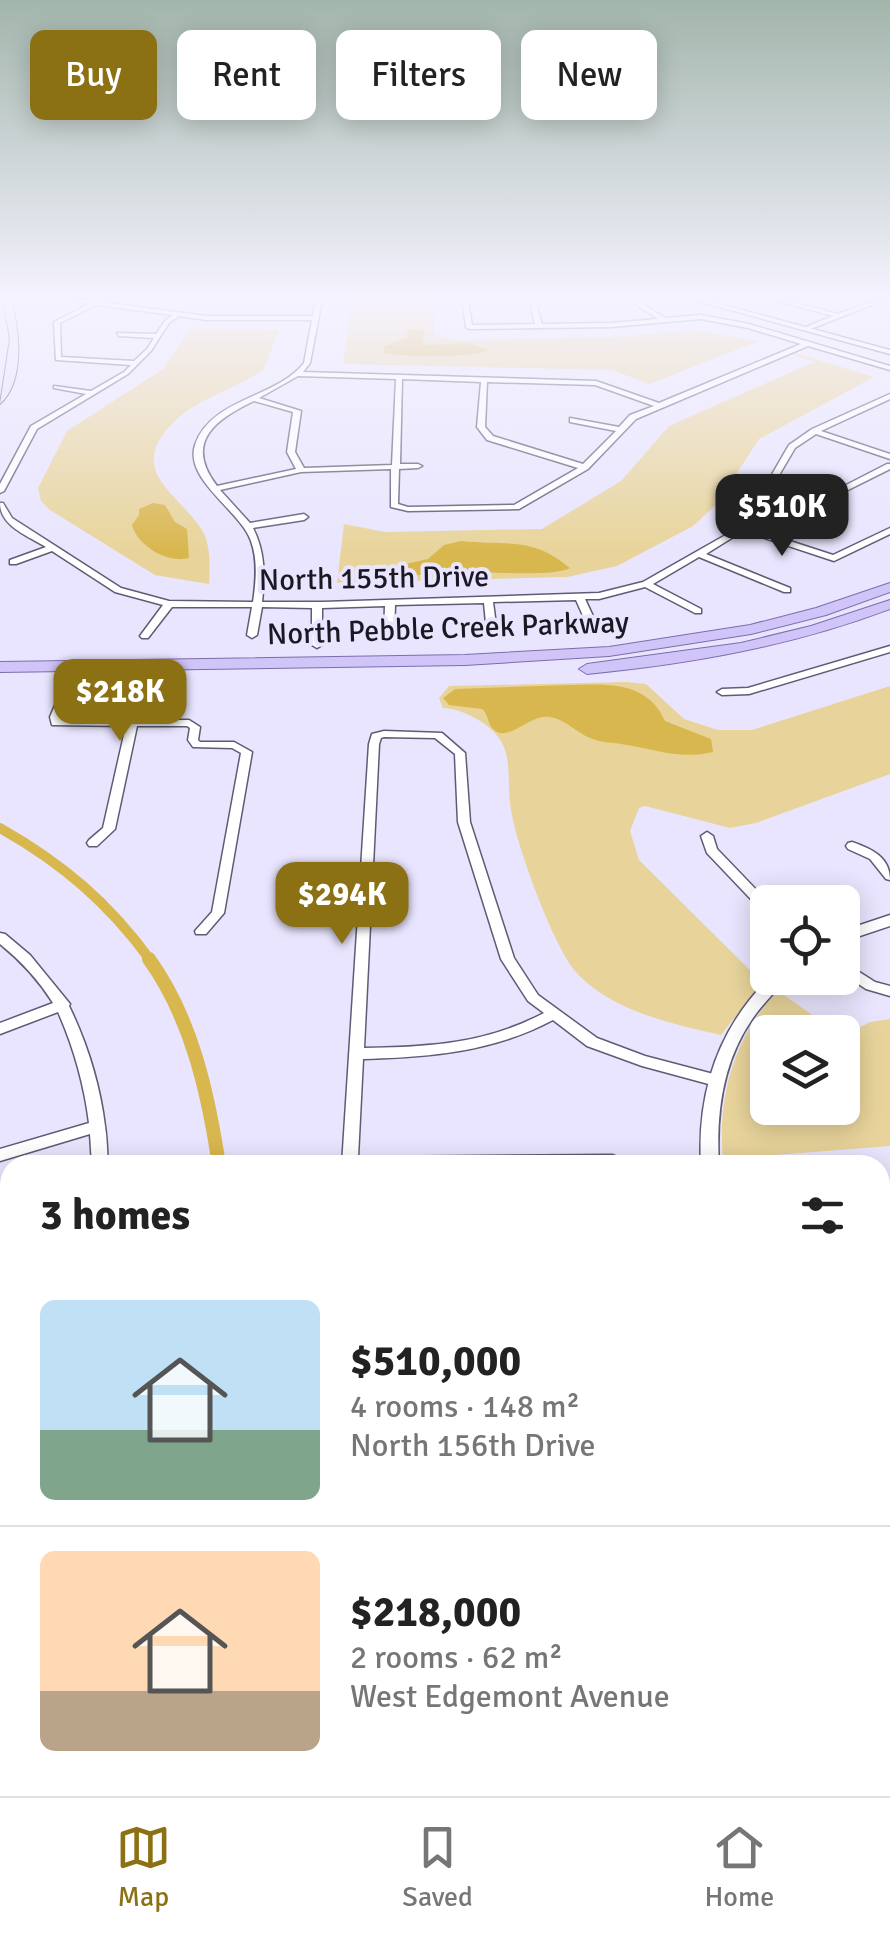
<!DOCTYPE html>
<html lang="en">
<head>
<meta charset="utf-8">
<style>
	:root { --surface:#fff; --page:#f6f6f6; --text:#222; --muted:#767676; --line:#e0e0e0; --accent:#8c7114 }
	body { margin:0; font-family:Signika,sans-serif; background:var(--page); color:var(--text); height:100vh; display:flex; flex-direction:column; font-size:38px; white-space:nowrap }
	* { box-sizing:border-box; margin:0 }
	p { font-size:32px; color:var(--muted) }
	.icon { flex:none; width:55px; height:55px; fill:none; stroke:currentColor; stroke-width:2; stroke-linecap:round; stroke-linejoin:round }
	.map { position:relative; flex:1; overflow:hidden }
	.sheet { position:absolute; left:0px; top:1155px; width:890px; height:642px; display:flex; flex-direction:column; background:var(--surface); border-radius:30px 30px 0 0; box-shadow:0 5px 25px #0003 }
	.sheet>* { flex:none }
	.guide { position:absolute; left:30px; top:30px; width:830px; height:90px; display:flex; gap:20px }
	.fabs { position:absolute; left:750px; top:885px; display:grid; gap:20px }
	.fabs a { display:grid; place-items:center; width:110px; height:110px; border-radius:15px; background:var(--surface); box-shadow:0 5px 25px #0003; font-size:50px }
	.price { position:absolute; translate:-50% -85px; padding:0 22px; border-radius:20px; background:var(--accent); color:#fff; font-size:32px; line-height:65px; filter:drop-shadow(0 2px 5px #0008) }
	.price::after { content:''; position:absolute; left:50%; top:60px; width:30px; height:22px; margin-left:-15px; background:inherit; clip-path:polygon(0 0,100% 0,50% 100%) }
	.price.current { background:#222; color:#fff }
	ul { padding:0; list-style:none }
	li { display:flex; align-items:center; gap:30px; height:250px; padding:0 40px }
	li+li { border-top:2px solid var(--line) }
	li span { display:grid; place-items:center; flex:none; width:280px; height:200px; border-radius:15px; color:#555 }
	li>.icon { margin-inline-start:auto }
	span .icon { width:120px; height:120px; fill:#fffc; stroke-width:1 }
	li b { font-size:42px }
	h2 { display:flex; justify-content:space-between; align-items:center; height:120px; padding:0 40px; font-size:42px }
	.tag { padding:0 35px; border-radius:15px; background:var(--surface); box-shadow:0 5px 25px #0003; font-size:35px; line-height:90px }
	.tag.current { background:var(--accent); color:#fff }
	.dock { display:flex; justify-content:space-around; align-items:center; height:140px; border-top:2px solid var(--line); background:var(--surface); font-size:28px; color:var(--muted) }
	.dock a { display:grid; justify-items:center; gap:5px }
	.dock .current { color:var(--accent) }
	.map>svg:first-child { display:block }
	.green { fill:#e8d49b }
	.water { fill:#d9b74f }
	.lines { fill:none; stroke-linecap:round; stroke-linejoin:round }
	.stream { stroke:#d9b74f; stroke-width:4 }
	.canal-far2 { stroke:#d9b74f; stroke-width:10 }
	.canal-far1 { stroke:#d9b74f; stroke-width:14 }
	.canal { stroke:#d9b74f; stroke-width:18 }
	.minor-casing { stroke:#605b75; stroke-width:3 }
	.tertiary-casing { stroke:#605b75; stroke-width:3 }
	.secondary-casing { stroke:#605b75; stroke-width:2 }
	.primary-casing { stroke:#7c6eac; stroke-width:2 }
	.minor { fill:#fff; fill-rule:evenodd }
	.tertiary { fill:#fff; fill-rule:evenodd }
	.secondary { fill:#e7e1fc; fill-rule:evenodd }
	.primary { fill:#d0c4f9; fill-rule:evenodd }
	.labels { text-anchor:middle; stroke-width:8; stroke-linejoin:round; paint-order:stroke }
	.far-street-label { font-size:30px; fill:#1a1823; stroke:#e9e5fe }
</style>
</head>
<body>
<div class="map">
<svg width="890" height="1796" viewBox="0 0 890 1796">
	<rect width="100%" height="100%" fill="#e9e5fe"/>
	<!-- green -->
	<g class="green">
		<polygon points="352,300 434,300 434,334 451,340 617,337 692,330 759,341 649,384 612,370 343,364"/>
		<path d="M190,328L279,330L264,369C237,389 200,397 176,420C123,470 178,492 202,530C211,545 210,568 209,584L155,575L50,510L41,501L38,488L67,431L163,369Z"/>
		<polygon points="792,352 874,377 759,439 717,504 693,526 617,566 567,577 337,583 344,524 385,532 542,529 621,481 669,426 814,362 789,353"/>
		<path d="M626,682L646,684L684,719L718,730H752L890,686V774L756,823L730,828L645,806L639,808L630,831L639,860L762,982L721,1035C672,1024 611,1011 576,972C554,948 515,842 511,809C507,788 512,759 501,741C490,723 463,709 443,708L439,698L449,686Z"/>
		<path d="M778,991L837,1032H768V1108H842L843,1036L870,1022L890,1019V1146L723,1159C717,1098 734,1036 778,991Z"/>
		<polygon points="0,1507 10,1507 10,1788 125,1788 124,1796 0,1796"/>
		<polygon points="890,1711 890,1796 455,1796 454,1788 880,1788 880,1713"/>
	</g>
	<!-- water -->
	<g class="water">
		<path d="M415,329L424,331L423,342L427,345L468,343L489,350C476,358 401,357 384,353V346L409,337L406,331Z"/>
		<path d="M153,503L165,505L175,522L187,529L189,558C167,564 137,545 132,525L139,515V509Z"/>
		<path d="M461,541C509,546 532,536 570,568C555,577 484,572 463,571C433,569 400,585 371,572L428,559L444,545Z"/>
		<path d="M568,685C606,684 647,680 665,721L711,739L713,752C679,760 655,749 621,744C610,742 601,743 590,738C575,732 567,720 550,717C530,713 508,744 493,729C487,723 489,715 482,709L449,705L443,698L455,689Z"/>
	</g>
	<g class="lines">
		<!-- stream -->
		<g class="stream">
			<polyline points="0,1664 10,1666"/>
			<polyline points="880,1668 890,1667"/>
		</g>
		<!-- canal-far2 -->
		<path class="canal-far2" d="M0,828C62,863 109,903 151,961"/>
		<!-- canal-far1 -->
		<path class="canal-far1" d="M149,959C192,1019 208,1093 219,1165"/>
		<!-- canal -->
		<polyline class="canal" points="147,1796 149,1788"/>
		<!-- minor casing -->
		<g class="minor-casing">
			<g id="minor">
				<path d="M70,300H86L206,316H313L316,300H322L310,363L303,372L596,381L659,403L801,344L748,328L701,319L611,327L469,329L466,327L462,300H468L472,325L535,324L531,308L537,300H543L537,308L542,324L611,323L658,319L630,300H637L665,318L701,315L749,324L890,366V370L808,346L636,419L588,469L519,509L408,511L391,507V469L301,472L220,490L250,523L304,514L308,517L304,520L253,528C265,552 265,575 262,602H323L599,593L643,582L731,532L745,521L789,445L812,429L890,394V399L821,431L890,454V459L816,434L795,448L768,494L817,500L887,464H890V469L818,505L766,499L747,527L833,555L890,528V534L834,561L743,531L706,554L790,588V592H784L699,557L653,584L701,609V613H695L645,587L599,599H585L598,627L593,630L588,627L576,600L493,602L497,633L492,636L487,633L484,603L395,605L394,634L389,637L384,634L385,606L322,608V645L317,648L312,645V608L262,607L257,635L252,638L247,635L252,607H172L148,638H142L140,636L163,605L115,592L52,551L16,564H10V560L46,547C28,536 0,526 0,503H3L12,518L121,588L169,601L253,602C256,582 258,560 251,541C240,510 184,480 195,445C211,398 277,398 304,363L312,320H206L179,316L169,323L151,351L128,374L37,429L4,491L0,493V484L31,426L86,394L54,388V386L91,391L124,372L131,365L56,360L54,322L89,304ZM96,305L173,315L165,321L156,334L117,333L119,336L154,338L147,349L134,361L61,357L60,323ZM298,376L396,379L392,465L304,468L295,452L301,411L259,398ZM402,379L481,382L477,427L487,440L578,468L514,505L408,507L398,504L399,469L418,468L422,466L418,464H400ZM487,382L595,385L654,406L630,415L619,427L570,418V422L616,431L583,464L493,436L485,427ZM254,401L293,412L287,452L296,469L217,486C184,443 214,420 254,401Z"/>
				<polygon points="775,300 785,300 838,314 876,300 884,300 808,330 806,327 833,316"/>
				<polygon points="890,646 890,652 749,694 722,695 717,692 722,689 748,688"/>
				<polygon points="72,674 77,677 61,720 189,720 200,727 198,740 200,742 234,742 252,752 224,913 206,934 196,934 195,931 212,912 241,753 232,748 193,747 188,740 190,728 187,726 137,726 115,829 97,846 89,846 87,843 89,840 103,828 126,726 52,725 50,717 67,677"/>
				<path d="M384,731L442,733L465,753L470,822L514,958L538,995L597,1038L645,1056L721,1076L723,1080L721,1084L716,1086L642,1066L587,1046L553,1020C493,1052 430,1057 363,1059L358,1157L612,1155L617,1157L620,1165H342L369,744L372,734ZM384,737L435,738L455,754L458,822L501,959L528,1001L544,1013C485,1044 429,1047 364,1048L379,744L381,738Z"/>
				<polygon points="707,832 713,836 717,849 768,902 768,914 764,913 707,853 701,836"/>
				<path d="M852,842C872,849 890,857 890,880L886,879L870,859L848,849L846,846L848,843Z"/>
				<path d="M0,933L5,934L30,955L70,1004L69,1006C87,1043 100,1085 105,1126C107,1138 107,1152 108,1165H92L90,1134L0,1161V1149L89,1123C84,1084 74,1048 58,1012L0,1034V1023L53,1003C38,979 21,961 0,944Z"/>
				<polygon points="842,961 875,982 890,986 890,996 866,989 842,973"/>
				<rect x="880" y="1210" width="10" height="14"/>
				<path d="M880,1289C890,1294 890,1307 890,1319C877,1314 880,1302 880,1289Z"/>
				<rect x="0" y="1393" width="10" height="18"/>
				<polygon points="890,1398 890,1418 880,1423 880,1403"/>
				<polygon points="890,1425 890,1443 880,1447 880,1429"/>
				<polygon points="412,1788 434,1788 435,1796 413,1796"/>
			</g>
		</g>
		<!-- tertiary casing -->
		<g class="tertiary-casing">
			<g id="tertiary">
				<polygon points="694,300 706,300 890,350 890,354"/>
				<polygon points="890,915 890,926 842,942 842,931"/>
				<path d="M769,978H786C775,993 761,1005 751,1021C722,1064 716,1115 719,1165H701C697,1093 718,1029 769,978Z"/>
				<polygon points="880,1449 890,1454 890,1482 880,1477"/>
			</g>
		</g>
		<!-- secondary casing -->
		<g class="secondary-casing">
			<path id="secondary" d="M3,300H11C20,330 25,382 0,404L10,339Z"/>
		</g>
		<!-- primary casing -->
		<g class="primary-casing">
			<g id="primary">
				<polygon points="890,583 890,592 826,615 751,634 609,656 465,665 0,672 0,662 465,655 609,647 750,625 816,608"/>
				<path d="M890,600V609C792,646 691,664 587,674L579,669L587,664L741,643L811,626Z"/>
			</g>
		</g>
		<!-- minor -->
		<use href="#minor" class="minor"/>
		<!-- tertiary -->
		<use href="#tertiary" class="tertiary"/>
		<!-- secondary -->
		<use href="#secondary" class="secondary"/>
		<!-- primary -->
		<use href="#primary" class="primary"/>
	</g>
	<!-- sky -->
	<linearGradient id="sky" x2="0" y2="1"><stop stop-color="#a2b5ab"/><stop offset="0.54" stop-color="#f5f3ff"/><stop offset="1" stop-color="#f5f3ff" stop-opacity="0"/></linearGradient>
	<rect width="890" height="551" fill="url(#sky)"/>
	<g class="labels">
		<!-- far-street labels -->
		<g class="far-street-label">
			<text transform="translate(374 578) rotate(-1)" y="10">North 155th Drive</text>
			<text transform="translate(448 628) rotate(-2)" y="10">North Pebble Creek Parkway</text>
		</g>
	</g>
</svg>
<div class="fabs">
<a><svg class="icon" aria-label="locate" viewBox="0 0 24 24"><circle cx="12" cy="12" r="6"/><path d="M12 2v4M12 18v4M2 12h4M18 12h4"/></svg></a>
<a><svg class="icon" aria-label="layers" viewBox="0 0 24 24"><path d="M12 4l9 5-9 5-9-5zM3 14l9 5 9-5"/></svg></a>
</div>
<b class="price current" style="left:782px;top:559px">$510K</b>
<b class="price" style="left:120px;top:744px">$218K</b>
<b class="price" style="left:342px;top:947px">$294K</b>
<div class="guide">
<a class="tag current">Buy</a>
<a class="tag">Rent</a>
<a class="tag">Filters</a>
<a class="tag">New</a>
</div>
<section class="sheet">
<h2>3 homes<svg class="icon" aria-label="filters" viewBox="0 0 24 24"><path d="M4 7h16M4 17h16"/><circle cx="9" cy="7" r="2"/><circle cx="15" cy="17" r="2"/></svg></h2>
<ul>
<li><span style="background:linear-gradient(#bfe0f5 65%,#7fa58c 0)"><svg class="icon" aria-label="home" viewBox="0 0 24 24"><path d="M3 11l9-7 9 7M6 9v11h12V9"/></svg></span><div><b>$510,000</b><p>4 rooms · 148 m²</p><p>North 156th Drive</p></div></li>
<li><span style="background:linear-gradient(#ffd9b3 70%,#b9a48a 0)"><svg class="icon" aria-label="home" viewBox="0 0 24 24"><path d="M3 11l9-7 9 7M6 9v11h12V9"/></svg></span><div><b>$218,000</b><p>2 rooms · 62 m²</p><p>West Edgemont Avenue</p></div></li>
</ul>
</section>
</div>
<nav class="dock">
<a class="current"><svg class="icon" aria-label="map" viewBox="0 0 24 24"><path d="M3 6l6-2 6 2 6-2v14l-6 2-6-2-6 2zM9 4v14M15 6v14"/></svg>Map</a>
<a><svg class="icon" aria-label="saved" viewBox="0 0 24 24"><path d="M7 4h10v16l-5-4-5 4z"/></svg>Saved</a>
<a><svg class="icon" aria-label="home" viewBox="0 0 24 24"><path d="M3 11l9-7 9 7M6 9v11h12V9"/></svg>Home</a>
</nav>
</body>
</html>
